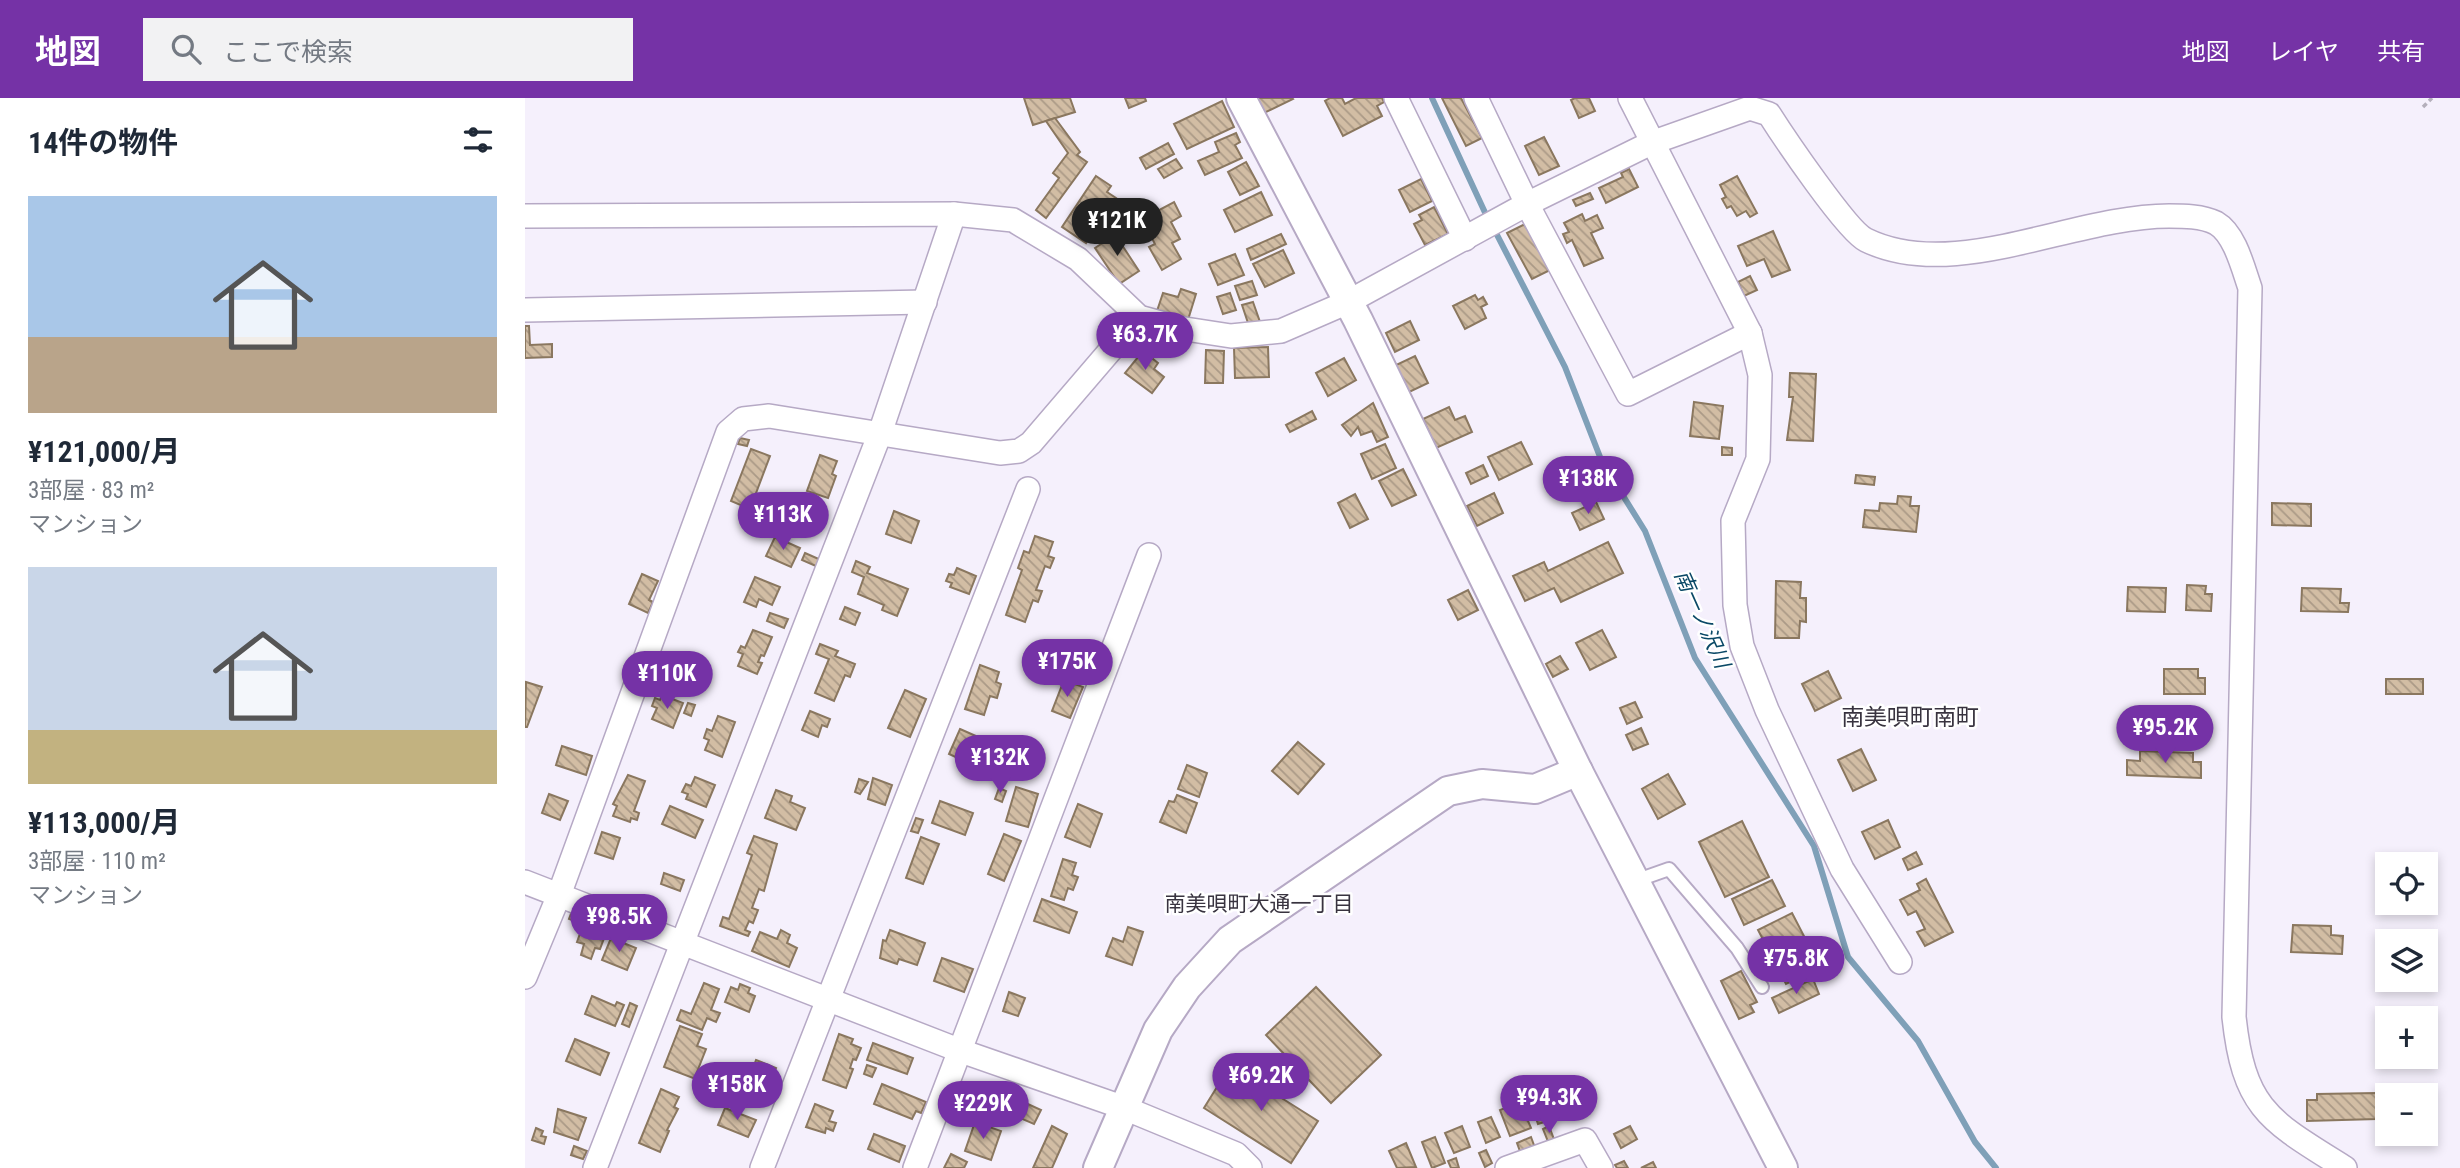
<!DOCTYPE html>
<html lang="ja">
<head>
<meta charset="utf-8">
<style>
	:root { --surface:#fff; --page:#f2f2f3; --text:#1f2937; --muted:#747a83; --accent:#7532a6 }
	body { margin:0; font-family:"Roboto Condensed","Noto Sans JP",sans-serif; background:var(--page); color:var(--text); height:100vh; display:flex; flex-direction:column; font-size:26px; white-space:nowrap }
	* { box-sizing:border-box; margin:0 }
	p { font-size:23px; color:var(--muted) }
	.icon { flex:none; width:38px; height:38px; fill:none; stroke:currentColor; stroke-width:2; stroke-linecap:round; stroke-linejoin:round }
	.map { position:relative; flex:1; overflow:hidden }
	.sheet { display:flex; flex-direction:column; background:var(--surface); width:525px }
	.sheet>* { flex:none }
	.fabs { position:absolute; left:1850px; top:754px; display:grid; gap:14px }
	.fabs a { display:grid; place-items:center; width:63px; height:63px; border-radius:0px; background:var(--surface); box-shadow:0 4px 10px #0003; font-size:35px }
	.price { position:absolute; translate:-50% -60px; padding:0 16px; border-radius:24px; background:var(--accent); color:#fff; font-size:23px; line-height:46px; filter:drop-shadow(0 2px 4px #0008) }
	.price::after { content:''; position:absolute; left:50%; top:42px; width:21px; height:16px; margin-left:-10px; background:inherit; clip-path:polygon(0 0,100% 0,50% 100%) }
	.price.current { background:#222; color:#fff }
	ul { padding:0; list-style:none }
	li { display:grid; align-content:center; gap:14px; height:371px; padding:0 28px }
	li span { display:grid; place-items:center; height:217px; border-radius:0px; color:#555 }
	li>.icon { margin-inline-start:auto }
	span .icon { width:126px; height:126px; fill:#fffc; stroke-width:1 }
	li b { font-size:30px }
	h2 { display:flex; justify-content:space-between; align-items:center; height:84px; padding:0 28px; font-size:30px }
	header { display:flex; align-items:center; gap:42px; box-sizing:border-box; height:98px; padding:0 35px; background:var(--accent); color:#fff }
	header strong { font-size:33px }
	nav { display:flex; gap:38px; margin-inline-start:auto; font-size:24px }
	.search { width:490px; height:63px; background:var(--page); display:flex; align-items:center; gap:18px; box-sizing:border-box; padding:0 24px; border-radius:0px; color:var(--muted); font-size:26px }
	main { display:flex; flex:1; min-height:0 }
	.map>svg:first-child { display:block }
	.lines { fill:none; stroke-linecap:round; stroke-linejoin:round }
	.stream { stroke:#7fa0b8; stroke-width:6 }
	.building { fill:url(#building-back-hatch); stroke:#8a775f; stroke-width:2 }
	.service-casing { stroke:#b6a9c5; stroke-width:16 }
	.minor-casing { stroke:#b6a9c5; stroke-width:26 }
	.tertiary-casing { stroke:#b6a9c5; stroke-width:32 }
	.path { stroke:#b4afbb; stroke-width:3.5; stroke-dasharray:5 3.5; stroke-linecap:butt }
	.service { stroke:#fff; stroke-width:12 }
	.minor { stroke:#fff; stroke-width:23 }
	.tertiary { stroke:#fff; stroke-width:28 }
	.labels { text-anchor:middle; stroke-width:5; stroke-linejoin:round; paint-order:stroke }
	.water-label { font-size:21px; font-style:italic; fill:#0a4866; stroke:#fff }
	.neighbourhood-label { font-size:21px; fill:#38333f; stroke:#fff }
	.quarter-label { font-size:23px; fill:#38333f; stroke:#fff }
</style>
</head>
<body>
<header>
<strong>地図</strong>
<div class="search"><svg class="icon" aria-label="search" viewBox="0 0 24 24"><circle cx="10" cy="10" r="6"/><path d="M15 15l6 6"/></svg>ここで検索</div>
<nav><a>地図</a><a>レイヤ</a><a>共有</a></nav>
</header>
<main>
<section class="sheet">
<h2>14件の物件<svg class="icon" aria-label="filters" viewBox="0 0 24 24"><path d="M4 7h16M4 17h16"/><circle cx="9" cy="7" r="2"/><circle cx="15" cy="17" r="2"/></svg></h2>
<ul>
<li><span style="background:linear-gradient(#a9c7e8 65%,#b9a48a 0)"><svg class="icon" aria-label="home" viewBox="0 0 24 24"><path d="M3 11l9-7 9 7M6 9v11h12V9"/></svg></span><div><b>¥121,000/月</b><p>3部屋 · 83 m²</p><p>マンション</p></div></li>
<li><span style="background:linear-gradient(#c9d6e8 75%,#c2b280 0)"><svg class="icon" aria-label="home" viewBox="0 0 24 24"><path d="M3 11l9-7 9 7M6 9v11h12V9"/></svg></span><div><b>¥113,000/月</b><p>3部屋 · 110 m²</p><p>マンション</p></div></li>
</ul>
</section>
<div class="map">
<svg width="1935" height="1070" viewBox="0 0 1935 1070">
	<defs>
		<pattern id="building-back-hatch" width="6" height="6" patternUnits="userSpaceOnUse" patternTransform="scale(1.75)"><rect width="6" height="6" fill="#d2bda4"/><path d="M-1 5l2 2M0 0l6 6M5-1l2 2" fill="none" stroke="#ab9a87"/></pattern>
	</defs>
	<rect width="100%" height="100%" fill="#f5f0fc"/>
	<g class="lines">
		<!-- stream -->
		<g class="stream">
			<polyline points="907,0 963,121"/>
			<polyline points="969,131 1040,269 1077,364 1120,433 1170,560 1289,748 1323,859 1393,943 1450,1044 1471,1070"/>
		</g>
	</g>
	<!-- building -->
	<g class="building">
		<polygon points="499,0 545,0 550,14 508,27"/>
		<polygon points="600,0 620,0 621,3 604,10"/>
		<polygon points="732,0 767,0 768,1 739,15"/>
		<polygon points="805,0 817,0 820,6 831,0 857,0 859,4 852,8 857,18 818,38 800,3"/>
		<polygon points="917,0 936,0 957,40 941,48"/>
		<polygon points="1050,0 1064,0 1070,13 1054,20 1046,2"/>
		<polygon points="697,3 709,29 662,51 649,26"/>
		<polygon points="530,20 555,54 552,57 562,64 521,120 511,112 534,80 528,75 543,55 521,23"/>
		<polygon points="711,35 715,44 710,47 717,60 680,77 673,63 694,54 690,44"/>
		<polygon points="1019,39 1034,68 1014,77 1000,48"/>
		<polygon points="643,45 649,56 621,71 615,60"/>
		<polygon points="651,61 657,70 639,80 633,71"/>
		<polygon points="721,64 734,88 715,97 703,74"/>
		<polygon points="1104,71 1113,89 1081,105 1074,90 1098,79 1096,75"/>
		<polygon points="571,78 586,88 582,94 591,100 561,145 537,129"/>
		<polygon points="1212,78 1232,115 1225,119 1221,113 1212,118 1206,108 1202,110 1197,101 1201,99 1195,87"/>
		<polygon points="896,81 907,103 885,114 874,92"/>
		<polygon points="736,94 747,117 710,134 699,112"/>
		<polygon points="1065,95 1068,101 1051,108 1048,102"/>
		<polygon points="649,104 656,118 646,124 655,141 647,145 656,161 637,172 624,149 630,146 622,131 628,128 623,118"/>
		<polygon points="909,109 923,136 900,147 889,126 897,122 894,117"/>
		<polygon points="1057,116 1060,123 1072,117 1078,130 1066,135 1078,160 1059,168 1047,142 1042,145 1038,136 1044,134 1039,125"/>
		<polygon points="1000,126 1025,172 1007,181 982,135"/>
		<polygon points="596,133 601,140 595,144 614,173 594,186 570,150"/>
		<polygon points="1248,133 1265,172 1247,179 1239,161 1222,168 1213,148"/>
		<polygon points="756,136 761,146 726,162 722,151"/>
		<polygon points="758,152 769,175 740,189 728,166"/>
		<polygon points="710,156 719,177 693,187 684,166"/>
		<polygon points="1225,178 1232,192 1219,198 1213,184"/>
		<polygon points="727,183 732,197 715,202 710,188"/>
		<polygon points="656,191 671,196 662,225 631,216 638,195 653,199"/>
		<polygon points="705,195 711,212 698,216 692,199"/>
		<polygon points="950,197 953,202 958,199 962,206 956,209 961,220 940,231 928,208"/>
		<polygon points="728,204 735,224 724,228 717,207"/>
		<polygon points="885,223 894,242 870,254 861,235"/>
		<polygon points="0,228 4,228 5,247 27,246 27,259 0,260"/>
		<polygon points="743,249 744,279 710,280 709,250"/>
		<polygon points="681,252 699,253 698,285 680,285"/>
		<polygon points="618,253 633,265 629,271 639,279 627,295 600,275"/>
		<polygon points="890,258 903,285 880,296 867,269"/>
		<polygon points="819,260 831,282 803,298 791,275"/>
		<polygon points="1265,275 1291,276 1288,343 1262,342 1268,299 1264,299"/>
		<polygon points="1169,304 1198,308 1194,341 1165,338"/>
		<polygon points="848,305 863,339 852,344 847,333 836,337 833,329 826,338 817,327"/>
		<polygon points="924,309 930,322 940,318 947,334 911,350 898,321"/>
		<polygon points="787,313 791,321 765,334 761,327"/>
		<polygon points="215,340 224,342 222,348 213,346"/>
		<polygon points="996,344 1007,366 974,382 963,359"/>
		<polygon points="860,346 871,370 847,381 836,356"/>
		<polygon points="1197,349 1207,350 1207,357 1197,357"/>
		<polygon points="226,351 245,358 225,411 206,403"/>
		<polygon points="295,357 312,363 307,376 311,378 303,400 282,393"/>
		<polygon points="958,367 963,378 946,386 941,375"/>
		<polygon points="878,371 891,397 867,408 854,383"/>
		<polygon points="1331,377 1350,379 1349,387 1330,385"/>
		<polygon points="969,395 978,415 952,428 942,408"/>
		<polygon points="830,396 843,421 825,430 813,405"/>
		<polygon points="1373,398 1386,399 1385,408 1394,408 1391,434 1338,429 1340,412 1354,413 1355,405 1372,406"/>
		<polygon points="1071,404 1079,421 1055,432 1047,415"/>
		<polygon points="1747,405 1786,406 1786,428 1747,427"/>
		<polygon points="271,407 295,418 284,434 259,423"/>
		<polygon points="369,413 394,423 386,445 361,436"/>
		<polygon points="510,438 528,444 523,458 529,460 525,470 520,468 511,492 517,493 513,504 508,502 500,524 481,517 497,472 493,470 499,453 504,455"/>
		<polygon points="250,439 275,450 266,469 241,458"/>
		<polygon points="1083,444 1098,475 1036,504 1029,490 1000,503 988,478 1019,464 1023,473"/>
		<polygon points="280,455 296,462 293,469 277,462"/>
		<polygon points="331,463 345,469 342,475 383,491 372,518 357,512 359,507 333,496 339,479 327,474"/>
		<polygon points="432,470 451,478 444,496 425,489 427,485 421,483 424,476 429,477"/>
		<polygon points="117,476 133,483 124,502 128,504 123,515 104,506"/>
		<polygon points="230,479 255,489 247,507 234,501 231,509 219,504"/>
		<polygon points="1251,483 1276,484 1275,500 1281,500 1281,524 1275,523 1274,540 1250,540"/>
		<polygon points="1662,487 1681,488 1680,496 1687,496 1686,513 1661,512"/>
		<polygon points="1603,489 1641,490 1640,514 1602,513"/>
		<polygon points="1777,490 1816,491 1815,505 1824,505 1823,514 1776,513"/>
		<polygon points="943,492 953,512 933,522 923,502"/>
		<polygon points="320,509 335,515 330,527 315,521"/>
		<polygon points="245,515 263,521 259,530 242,523"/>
		<polygon points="228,532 247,539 239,558 236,557 233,564 237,565 232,576 213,568 218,556 213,554 216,548 220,550"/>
		<polygon points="1077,532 1091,559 1065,572 1051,545"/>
		<polygon points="295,546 313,553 310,558 330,566 325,579 320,577 309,603 290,595 304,561 291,556"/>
		<polygon points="1035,558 1043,571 1028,579 1021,566"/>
		<polygon points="455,567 474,574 471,584 476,586 472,600 465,598 459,617 440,611"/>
		<polygon points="1639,571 1673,571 1673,580 1680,580 1680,596 1639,596"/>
		<polygon points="1303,573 1316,600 1290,613 1277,586"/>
		<rect x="1861" y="581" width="37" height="15"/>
		<polygon points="539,582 558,589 545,620 527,613"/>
		<polygon points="1,584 17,589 2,629 0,629"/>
		<polygon points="380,592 401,601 385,639 363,630"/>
		<polygon points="137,597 158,605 148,630 127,621 132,610 127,608 130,600 135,602"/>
		<polygon points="1110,604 1117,619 1102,626 1095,610"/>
		<polygon points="163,605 170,607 166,618 159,615"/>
		<polygon points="285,613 305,621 302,629 297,627 293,639 277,632"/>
		<polygon points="193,618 210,624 197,659 180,652 184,642 179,640 182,631 187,633"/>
		<polygon points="1116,630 1123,646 1108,652 1101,637"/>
		<polygon points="435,631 451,638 439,663 424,656"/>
		<polygon points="773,644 799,666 773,696 747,673"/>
		<polygon points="37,648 67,658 61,677 31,667"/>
		<polygon points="1336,651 1351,682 1328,693 1313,662"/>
		<polygon points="1615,653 1668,655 1668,664 1676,664 1676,680 1602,677 1602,662 1615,663"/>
		<polygon points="662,667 682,675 674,699 653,691"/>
		<polygon points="1143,676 1160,706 1133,721 1117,691"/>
		<polygon points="103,677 120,683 109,713 114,715 112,722 106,720 105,724 88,718 92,708 88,706"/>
		<polygon points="170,679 190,687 181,709 161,701 163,696 157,694 161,686 166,688"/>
		<polygon points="348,680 367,687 360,707 343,701"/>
		<polygon points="334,681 343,684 335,696 330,694"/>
		<polygon points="491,689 513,696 503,729 481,723"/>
		<polygon points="474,690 481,693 477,704 470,701"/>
		<polygon points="251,692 267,698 265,704 280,710 271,732 240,720"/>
		<polygon points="24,696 43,703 35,722 17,715"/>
		<polygon points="652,697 672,705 661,735 635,724 644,703 649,704"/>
		<polygon points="415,703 448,715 440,737 407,725"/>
		<polygon points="553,706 577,716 565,749 540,739"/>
		<polygon points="145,708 178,722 170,740 137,726"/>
		<polygon points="391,720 398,722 393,735 386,733"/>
		<polygon points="1363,722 1375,749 1350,761 1337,734"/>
		<polygon points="1217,723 1244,779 1200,799 1174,744"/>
		<polygon points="77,734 95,740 88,761 70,755"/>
		<polygon points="479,736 496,743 479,783 463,776"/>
		<polygon points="229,738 252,746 239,793 234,791 227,810 233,812 228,825 224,823 220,832 225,834 223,838 195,828 198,819 204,821 227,757 222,755"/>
		<polygon points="396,739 414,746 398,786 381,780"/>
		<polygon points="1391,754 1397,766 1383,772 1378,761"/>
		<polygon points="538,761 551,765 547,777 553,779 548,792 543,790 539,802 526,798"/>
		<polygon points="139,775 159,782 155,793 136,786"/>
		<polygon points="1401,781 1428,834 1400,848 1392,834 1400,831 1391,813 1383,817 1375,802 1395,792 1392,786"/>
		<polygon points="1247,782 1260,808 1219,827 1207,801"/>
		<polygon points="517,801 552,814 544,835 509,823"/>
		<polygon points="47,813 57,816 55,825 44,821"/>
		<polygon points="1267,815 1295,869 1261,886 1233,832"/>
		<polygon points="1768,827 1806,828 1806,837 1818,838 1817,856 1766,854"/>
		<polygon points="603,829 618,834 607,867 581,858 588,840 598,844"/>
		<polygon points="57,830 81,835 75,851 70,850 66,861 56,857 59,846 52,844"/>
		<polygon points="256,832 265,837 262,845 272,850 264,869 227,853 235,834 252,841"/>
		<polygon points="365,832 400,845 392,867 374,861 372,866 355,860 358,842 361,843"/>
		<polygon points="86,840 111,850 102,872 77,862"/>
		<polygon points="417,860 448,871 439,894 409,883"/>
		<polygon points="1216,873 1232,904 1225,907 1229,914 1214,921 1196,883"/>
		<polygon points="1288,881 1294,896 1254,915 1247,900"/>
		<polygon points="179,885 194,891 186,912 195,915 191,924 182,920 177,932 152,922 156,912 166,916"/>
		<polygon points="215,886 225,890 223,895 230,898 224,914 200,904 206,889 213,892"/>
		<polygon points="791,889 856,957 806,1005 741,937"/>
		<polygon points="484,894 500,900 493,918 478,913"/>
		<polygon points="67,898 90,908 92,904 99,907 90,928 60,916"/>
		<polygon points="105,905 112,908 104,929 97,926"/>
		<polygon points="155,928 177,936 172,948 181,951 172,974 179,977 176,983 139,969"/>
		<polygon points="314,936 328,941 326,946 336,950 331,962 328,961 325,970 328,971 321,990 298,982"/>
		<polygon points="50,941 84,955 75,977 41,963"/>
		<polygon points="348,945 388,960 382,976 342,962"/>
		<polygon points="231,962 251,970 242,992 223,984"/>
		<polygon points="342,967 351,970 347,979 339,976"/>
		<polygon points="705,968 715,974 718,969 750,989 747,994 793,1023 766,1065 679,1010"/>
		<polygon points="357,986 401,1004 396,1015 391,1013 387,1021 349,1006"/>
		<polygon points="440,986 457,993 444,1023 427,1015"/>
		<polygon points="1050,990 1058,1013 1044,1017 1036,995"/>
		<polygon points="136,991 154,999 149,1009 153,1011 142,1032 144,1033 135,1054 114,1045"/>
		<polygon points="1851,995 1852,1021 1782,1023 1782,1002 1792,1002 1792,996"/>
		<polygon points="1023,996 1032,1020 1013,1026 1005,1003"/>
		<polygon points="494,1002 516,1012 509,1026 488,1017"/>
		<polygon points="995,1004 1006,1030 985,1038 975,1012"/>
		<polygon points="290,1006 308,1013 304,1023 311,1025 308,1033 301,1030 300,1035 281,1029"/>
		<polygon points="200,1010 231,1022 223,1039 193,1027"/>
		<polygon points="33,1011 61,1020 53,1042 29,1034"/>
		<polygon points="966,1019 975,1039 961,1045 953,1024"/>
		<polygon points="450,1024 476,1033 466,1062 440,1053"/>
		<polygon points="527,1028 542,1036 527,1070 508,1070"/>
		<polygon points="937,1028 945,1049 929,1055 920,1035"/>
		<polygon points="1024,1028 1030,1044 1024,1046 1018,1031"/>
		<polygon points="1105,1028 1112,1041 1096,1050 1089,1036"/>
		<polygon points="11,1030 18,1033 16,1038 21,1039 19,1046 7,1042"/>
		<polygon points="349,1036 380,1048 374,1064 343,1051"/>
		<polygon points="910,1039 920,1065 907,1070 897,1044"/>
		<polygon points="1006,1039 1010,1050 996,1056 992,1045"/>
		<polygon points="881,1045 891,1069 872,1070 864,1053"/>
		<polygon points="49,1048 62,1053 58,1061 46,1057"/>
		<polygon points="961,1052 967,1065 960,1069 954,1055"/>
		<polygon points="426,1056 442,1064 439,1070 419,1070"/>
		<polygon points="931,1060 934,1070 926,1070 923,1063"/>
		<polygon points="1099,1063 1103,1070 1092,1070 1090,1067"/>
		<polygon points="1128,1064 1131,1070 1116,1070"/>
	</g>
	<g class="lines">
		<!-- service casing -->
		<g class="service-casing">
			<polyline id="service" points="1110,783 1144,771 1212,850 1237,889"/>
		</g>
		<!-- minor casing -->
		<g class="minor-casing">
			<g id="minor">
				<polyline points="871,0 940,141"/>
				<polyline points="951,0 1002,106 1103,296 1225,235"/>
				<polyline points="1105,0 1225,235 1235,277 1233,361 1208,423 1210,507 1217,548 1242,612 1317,771 1375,864"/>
				<path d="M0,118L429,116L488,122L553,161L614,219L654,230L706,238L756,233L823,204L1002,106L1126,45L1225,10L1244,16C1258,38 1322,133 1341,142C1429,185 1548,118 1644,118C1658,118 1677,118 1691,125C1710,136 1718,170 1725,190L1709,919C1719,1012 1745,1023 1820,1070"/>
				<polyline points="0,212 400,204"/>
				<polyline points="0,784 436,953 597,1009 711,1056 725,1070"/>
				<polyline points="0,879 34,797 203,334 218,321 244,318 475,355 494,353 506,345 614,219"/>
				<polyline points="70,1070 354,338 429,116"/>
				<polyline points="237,1070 503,391"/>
				<polyline points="390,1070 624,457"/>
				<polyline points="982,1070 1060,1042 1076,1070"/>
			</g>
		</g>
		<!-- tertiary casing -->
		<g class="tertiary-casing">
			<g id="tertiary">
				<polyline points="716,0 833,222 1053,673 1258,1070"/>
				<polyline points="573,1070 633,932 662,889 705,842 923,693 957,686 1010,691 1053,673"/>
			</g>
		</g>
		<!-- path -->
		<polyline class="path" points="1898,9 1907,0"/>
		<!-- service -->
		<use href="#service" class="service"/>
		<!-- minor -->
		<use href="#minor" class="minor"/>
		<!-- tertiary -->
		<use href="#tertiary" class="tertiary"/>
	</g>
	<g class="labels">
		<!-- water labels -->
		<g class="water-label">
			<text transform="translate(1177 521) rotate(66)" y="7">南一ノ沢川</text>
		</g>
		<!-- neighbourhood labels -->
		<g class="neighbourhood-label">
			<text x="734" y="813">南美唄町大通一丁目</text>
		</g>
		<!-- quarter labels -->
		<g class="quarter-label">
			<text x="1385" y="627">南美唄町南町</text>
		</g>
	</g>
</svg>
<div class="fabs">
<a><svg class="icon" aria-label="locate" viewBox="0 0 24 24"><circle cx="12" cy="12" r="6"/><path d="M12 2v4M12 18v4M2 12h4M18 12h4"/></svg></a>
<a><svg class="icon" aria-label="layers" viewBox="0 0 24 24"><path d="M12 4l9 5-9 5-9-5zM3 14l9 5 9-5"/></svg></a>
<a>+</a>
<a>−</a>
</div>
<b class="price current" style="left:592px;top:160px">¥121K</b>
<b class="price" style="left:620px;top:274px">¥63.7K</b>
<b class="price" style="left:1063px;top:418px">¥138K</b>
<b class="price" style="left:258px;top:454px">¥113K</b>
<b class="price" style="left:542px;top:601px">¥175K</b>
<b class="price" style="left:142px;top:613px">¥110K</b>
<b class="price" style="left:1640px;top:667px">¥95.2K</b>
<b class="price" style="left:475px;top:697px">¥132K</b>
<b class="price" style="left:94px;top:856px">¥98.5K</b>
<b class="price" style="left:1271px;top:898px">¥75.8K</b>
<b class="price" style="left:736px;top:1015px">¥69.2K</b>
<b class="price" style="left:212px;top:1024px">¥158K</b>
<b class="price" style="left:1024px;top:1037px">¥94.3K</b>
<b class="price" style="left:458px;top:1043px">¥229K</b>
</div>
</main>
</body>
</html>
